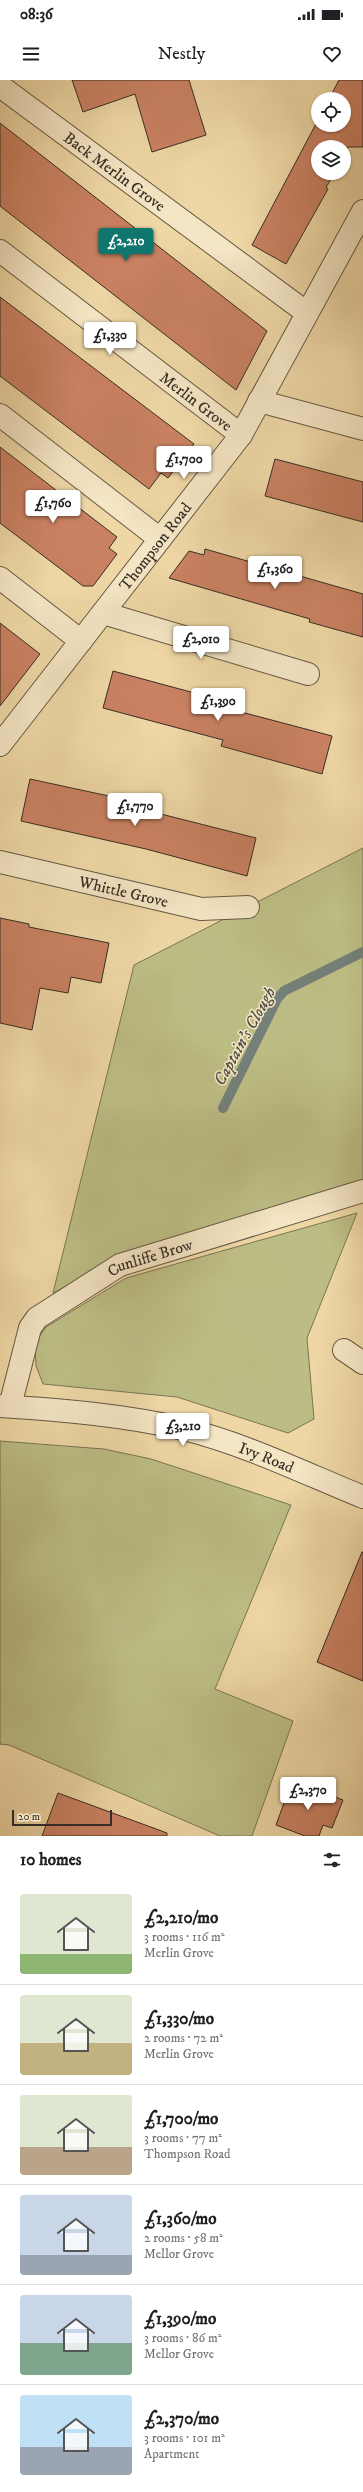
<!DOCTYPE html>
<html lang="en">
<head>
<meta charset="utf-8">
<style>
	:root { --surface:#fff; --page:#f6f6f6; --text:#202124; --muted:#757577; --line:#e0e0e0; --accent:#0f766e }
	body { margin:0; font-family:"IM FELL DW Pica",serif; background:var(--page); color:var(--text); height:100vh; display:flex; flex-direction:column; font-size:15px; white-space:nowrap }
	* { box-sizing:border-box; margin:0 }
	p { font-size:13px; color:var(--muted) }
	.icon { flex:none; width:22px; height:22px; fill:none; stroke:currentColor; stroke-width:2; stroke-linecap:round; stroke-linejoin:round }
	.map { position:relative; height:1756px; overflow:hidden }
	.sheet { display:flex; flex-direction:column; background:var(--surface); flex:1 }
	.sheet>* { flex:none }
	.fabs { position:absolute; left:311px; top:12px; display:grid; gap:8px }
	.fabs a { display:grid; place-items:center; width:40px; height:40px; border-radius:50%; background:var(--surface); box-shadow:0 1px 3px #0004; font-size:20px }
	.scale { position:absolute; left:12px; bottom:10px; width:100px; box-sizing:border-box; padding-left:4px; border:2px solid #372d25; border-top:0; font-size:11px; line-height:14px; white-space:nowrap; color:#372d25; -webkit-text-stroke:3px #f4e5c4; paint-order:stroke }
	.price { position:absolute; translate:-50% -34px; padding:0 9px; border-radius:4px; background:#fff; color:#222; font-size:13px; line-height:26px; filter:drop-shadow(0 1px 2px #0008) }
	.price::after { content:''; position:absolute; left:50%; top:24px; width:12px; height:9px; margin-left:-6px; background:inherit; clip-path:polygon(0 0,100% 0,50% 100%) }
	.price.current { background:var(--accent); color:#fff }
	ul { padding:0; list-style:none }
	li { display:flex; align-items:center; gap:12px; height:100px; padding:0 20px }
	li+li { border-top:1px solid var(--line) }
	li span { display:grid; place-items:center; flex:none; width:112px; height:80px; border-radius:4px; color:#555 }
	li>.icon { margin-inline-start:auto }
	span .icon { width:48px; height:48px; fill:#fffc; stroke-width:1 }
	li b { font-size:17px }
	h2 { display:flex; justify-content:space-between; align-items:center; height:48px; padding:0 20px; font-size:17px }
	.status { display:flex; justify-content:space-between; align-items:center; height:28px; padding:0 20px; background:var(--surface); direction:ltr }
	.status svg { height:11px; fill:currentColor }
	header { display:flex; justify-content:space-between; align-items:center; height:52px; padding:0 20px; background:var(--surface); font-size:18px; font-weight:600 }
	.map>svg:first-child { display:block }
	.green { fill:#bcbd84; stroke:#7a7554 }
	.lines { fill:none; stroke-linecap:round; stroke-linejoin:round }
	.stream { stroke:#748078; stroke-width:10 }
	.building { fill:#c98162; stroke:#372d25 }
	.minor-casing { stroke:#655845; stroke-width:24 }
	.minor { stroke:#f4e5c4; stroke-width:22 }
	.labels { text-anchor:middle; stroke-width:3; stroke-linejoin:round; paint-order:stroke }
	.street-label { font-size:16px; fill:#372d25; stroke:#f4e5c4 }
	.water-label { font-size:17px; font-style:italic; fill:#505048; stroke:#f4e5c4 }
</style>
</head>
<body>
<div class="status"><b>08:36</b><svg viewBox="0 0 49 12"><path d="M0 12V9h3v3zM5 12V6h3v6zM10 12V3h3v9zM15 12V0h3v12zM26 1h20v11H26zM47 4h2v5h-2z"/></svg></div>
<header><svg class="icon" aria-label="menu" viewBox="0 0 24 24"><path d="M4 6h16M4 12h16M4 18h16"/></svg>Nestly<svg class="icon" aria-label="heart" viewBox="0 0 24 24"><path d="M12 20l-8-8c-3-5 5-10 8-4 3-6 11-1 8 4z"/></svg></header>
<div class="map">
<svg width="363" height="1756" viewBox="0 0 363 1756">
	<rect width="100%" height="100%" fill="#eed7a5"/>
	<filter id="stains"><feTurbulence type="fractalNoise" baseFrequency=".005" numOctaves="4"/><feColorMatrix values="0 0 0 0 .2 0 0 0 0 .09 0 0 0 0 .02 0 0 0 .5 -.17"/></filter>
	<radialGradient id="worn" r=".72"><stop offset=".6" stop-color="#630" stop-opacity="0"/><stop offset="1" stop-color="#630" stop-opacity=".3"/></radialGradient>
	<!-- green -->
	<g class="green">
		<polygon points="363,768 363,1103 131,1173 53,1213 134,885"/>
		<polygon points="357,1133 307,1258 314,1339 288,1353 177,1317 43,1304 36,1286 35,1263 46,1247 126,1198"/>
		<polygon points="0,1361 104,1369 151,1379 291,1425 215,1609 293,1641 252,1756 220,1756 9,1665 0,1664"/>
	</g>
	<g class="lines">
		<!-- stream -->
		<polyline class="stream" points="223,1028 277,919 284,911 363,872"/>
	</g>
	<!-- building -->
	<g class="building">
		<polygon points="72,0 189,0 206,55 152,72 135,14 83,32"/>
		<polygon points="339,0 363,0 363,67 348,67 344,75 344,67 318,67 318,93 334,93 326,108 328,109 286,184 252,165 318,40 318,45 344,45 344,19 329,19"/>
		<polygon points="0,43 267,251 236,310 0,126"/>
		<polygon points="0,217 194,364 168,398 161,393 149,409 0,296"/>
		<polygon points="0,367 117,457 109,468 117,474 93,506 83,506 0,443"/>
		<polygon points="275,379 363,402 363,442 265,416"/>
		<polygon points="205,469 363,514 363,557 309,542 310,539 169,498 189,471 204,475"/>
		<polygon points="0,543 40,574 0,626"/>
		<polygon points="113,591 213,618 211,624 332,656 322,694 221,666 223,660 103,628"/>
		<polygon points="30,699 146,724 145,730 256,758 247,796 146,769 21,741"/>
		<polygon points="0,838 29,844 29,847 109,863 101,903 71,897 68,913 40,908 32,950 0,943"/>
		<polygon points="362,1472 363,1472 363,1601 317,1582"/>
		<polygon points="292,1701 343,1720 332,1748 323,1745 319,1756 305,1756 276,1745"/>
		<polygon points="58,1713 167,1753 167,1756 42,1756"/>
	</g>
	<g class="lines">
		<!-- minor casing -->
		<g class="minor-casing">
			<g id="minor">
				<path id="s1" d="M0,6L307,233"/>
				<path id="s2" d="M0,171L241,355"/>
				<polyline points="259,321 363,349"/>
				<polyline points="0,335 160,459"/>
				<polyline points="0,498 81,561"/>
				<polyline points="103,533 308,594"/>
				<path id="s3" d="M0,665L241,355L363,131"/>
				<path id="s4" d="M0,782L201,829L248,827"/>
				<polyline points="344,1270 363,1283"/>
				<path id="s5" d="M0,1326C61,1330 124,1335 184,1349C245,1364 304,1393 363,1417"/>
				<path id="s6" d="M10,1326L30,1248L37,1238L120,1185L363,1111"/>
			</g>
		</g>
		<!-- minor -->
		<use href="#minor" class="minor"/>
	</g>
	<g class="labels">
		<!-- street labels -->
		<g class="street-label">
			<text dy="6" stroke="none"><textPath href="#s1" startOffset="143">Back Merlin Grove</textPath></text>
			<text dy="6" stroke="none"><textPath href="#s2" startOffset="247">Merlin Grove</textPath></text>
			<text dy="6" stroke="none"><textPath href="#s3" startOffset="252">Thompson Road</textPath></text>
			<text dy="6" stroke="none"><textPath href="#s4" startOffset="127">Whittle Grove</textPath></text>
			<text dy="6" stroke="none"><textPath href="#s6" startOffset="222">Cunliffe Brow</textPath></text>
			<text dy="6" stroke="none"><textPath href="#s5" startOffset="273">Ivy Road</textPath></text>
		</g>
		<!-- water labels -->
		<g class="water-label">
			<text transform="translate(244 956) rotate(-61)" y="6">Captain's Clough</text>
		</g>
	</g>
	<rect width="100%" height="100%" filter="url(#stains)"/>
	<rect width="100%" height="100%" fill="url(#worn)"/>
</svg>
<div class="fabs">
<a><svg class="icon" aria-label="locate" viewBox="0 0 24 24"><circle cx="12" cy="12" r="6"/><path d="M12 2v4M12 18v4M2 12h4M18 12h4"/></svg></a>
<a><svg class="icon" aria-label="layers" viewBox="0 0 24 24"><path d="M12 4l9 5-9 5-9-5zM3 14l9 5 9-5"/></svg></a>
</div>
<div class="scale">20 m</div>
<b class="price current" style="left:126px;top:182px">£2,210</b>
<b class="price" style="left:110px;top:276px">£1,330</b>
<b class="price" style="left:184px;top:400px">£1,700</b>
<b class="price" style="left:53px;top:444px">£1,760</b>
<b class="price" style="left:275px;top:510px">£1,360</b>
<b class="price" style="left:201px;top:580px">£2,010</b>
<b class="price" style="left:218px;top:642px">£1,390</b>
<b class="price" style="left:135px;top:747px">£1,770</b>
<b class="price" style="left:183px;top:1367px">£3,210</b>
<b class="price" style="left:308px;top:1731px">£2,370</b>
</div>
<section class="sheet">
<h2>10 homes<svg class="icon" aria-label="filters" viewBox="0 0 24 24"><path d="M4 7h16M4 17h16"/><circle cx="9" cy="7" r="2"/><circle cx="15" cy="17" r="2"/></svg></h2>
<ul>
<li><span style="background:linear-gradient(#dfe7d0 75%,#8fb573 0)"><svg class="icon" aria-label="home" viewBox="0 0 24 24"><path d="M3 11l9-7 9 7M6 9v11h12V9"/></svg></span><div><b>£2,210/mo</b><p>3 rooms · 116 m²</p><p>Merlin Grove</p></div></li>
<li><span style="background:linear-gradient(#dfe7d0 60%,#c2b280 0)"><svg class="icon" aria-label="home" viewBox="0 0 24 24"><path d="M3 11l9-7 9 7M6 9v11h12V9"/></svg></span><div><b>£1,330/mo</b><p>2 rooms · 72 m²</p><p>Merlin Grove</p></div></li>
<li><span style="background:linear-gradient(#dfe7d0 65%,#b9a48a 0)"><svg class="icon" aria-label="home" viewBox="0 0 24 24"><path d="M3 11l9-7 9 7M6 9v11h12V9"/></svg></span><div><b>£1,700/mo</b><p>3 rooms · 77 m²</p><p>Thompson Road</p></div></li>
<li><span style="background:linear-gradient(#c9d6e8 75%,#9aa5b1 0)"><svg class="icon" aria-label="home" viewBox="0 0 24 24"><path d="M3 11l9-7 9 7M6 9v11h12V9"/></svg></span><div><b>£1,360/mo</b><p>2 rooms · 58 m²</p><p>Mellor Grove</p></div></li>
<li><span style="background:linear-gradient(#c9d6e8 60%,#7fa58c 0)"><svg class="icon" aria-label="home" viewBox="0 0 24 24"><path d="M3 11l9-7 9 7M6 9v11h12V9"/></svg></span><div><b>£1,390/mo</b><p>3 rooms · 86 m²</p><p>Mellor Grove</p></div></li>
<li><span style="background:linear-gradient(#bfe0f5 65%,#9aa5b1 0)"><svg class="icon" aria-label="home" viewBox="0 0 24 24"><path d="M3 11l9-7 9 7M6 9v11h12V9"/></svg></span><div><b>£2,370/mo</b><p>3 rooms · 101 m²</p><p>Apartment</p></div></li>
</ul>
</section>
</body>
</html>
